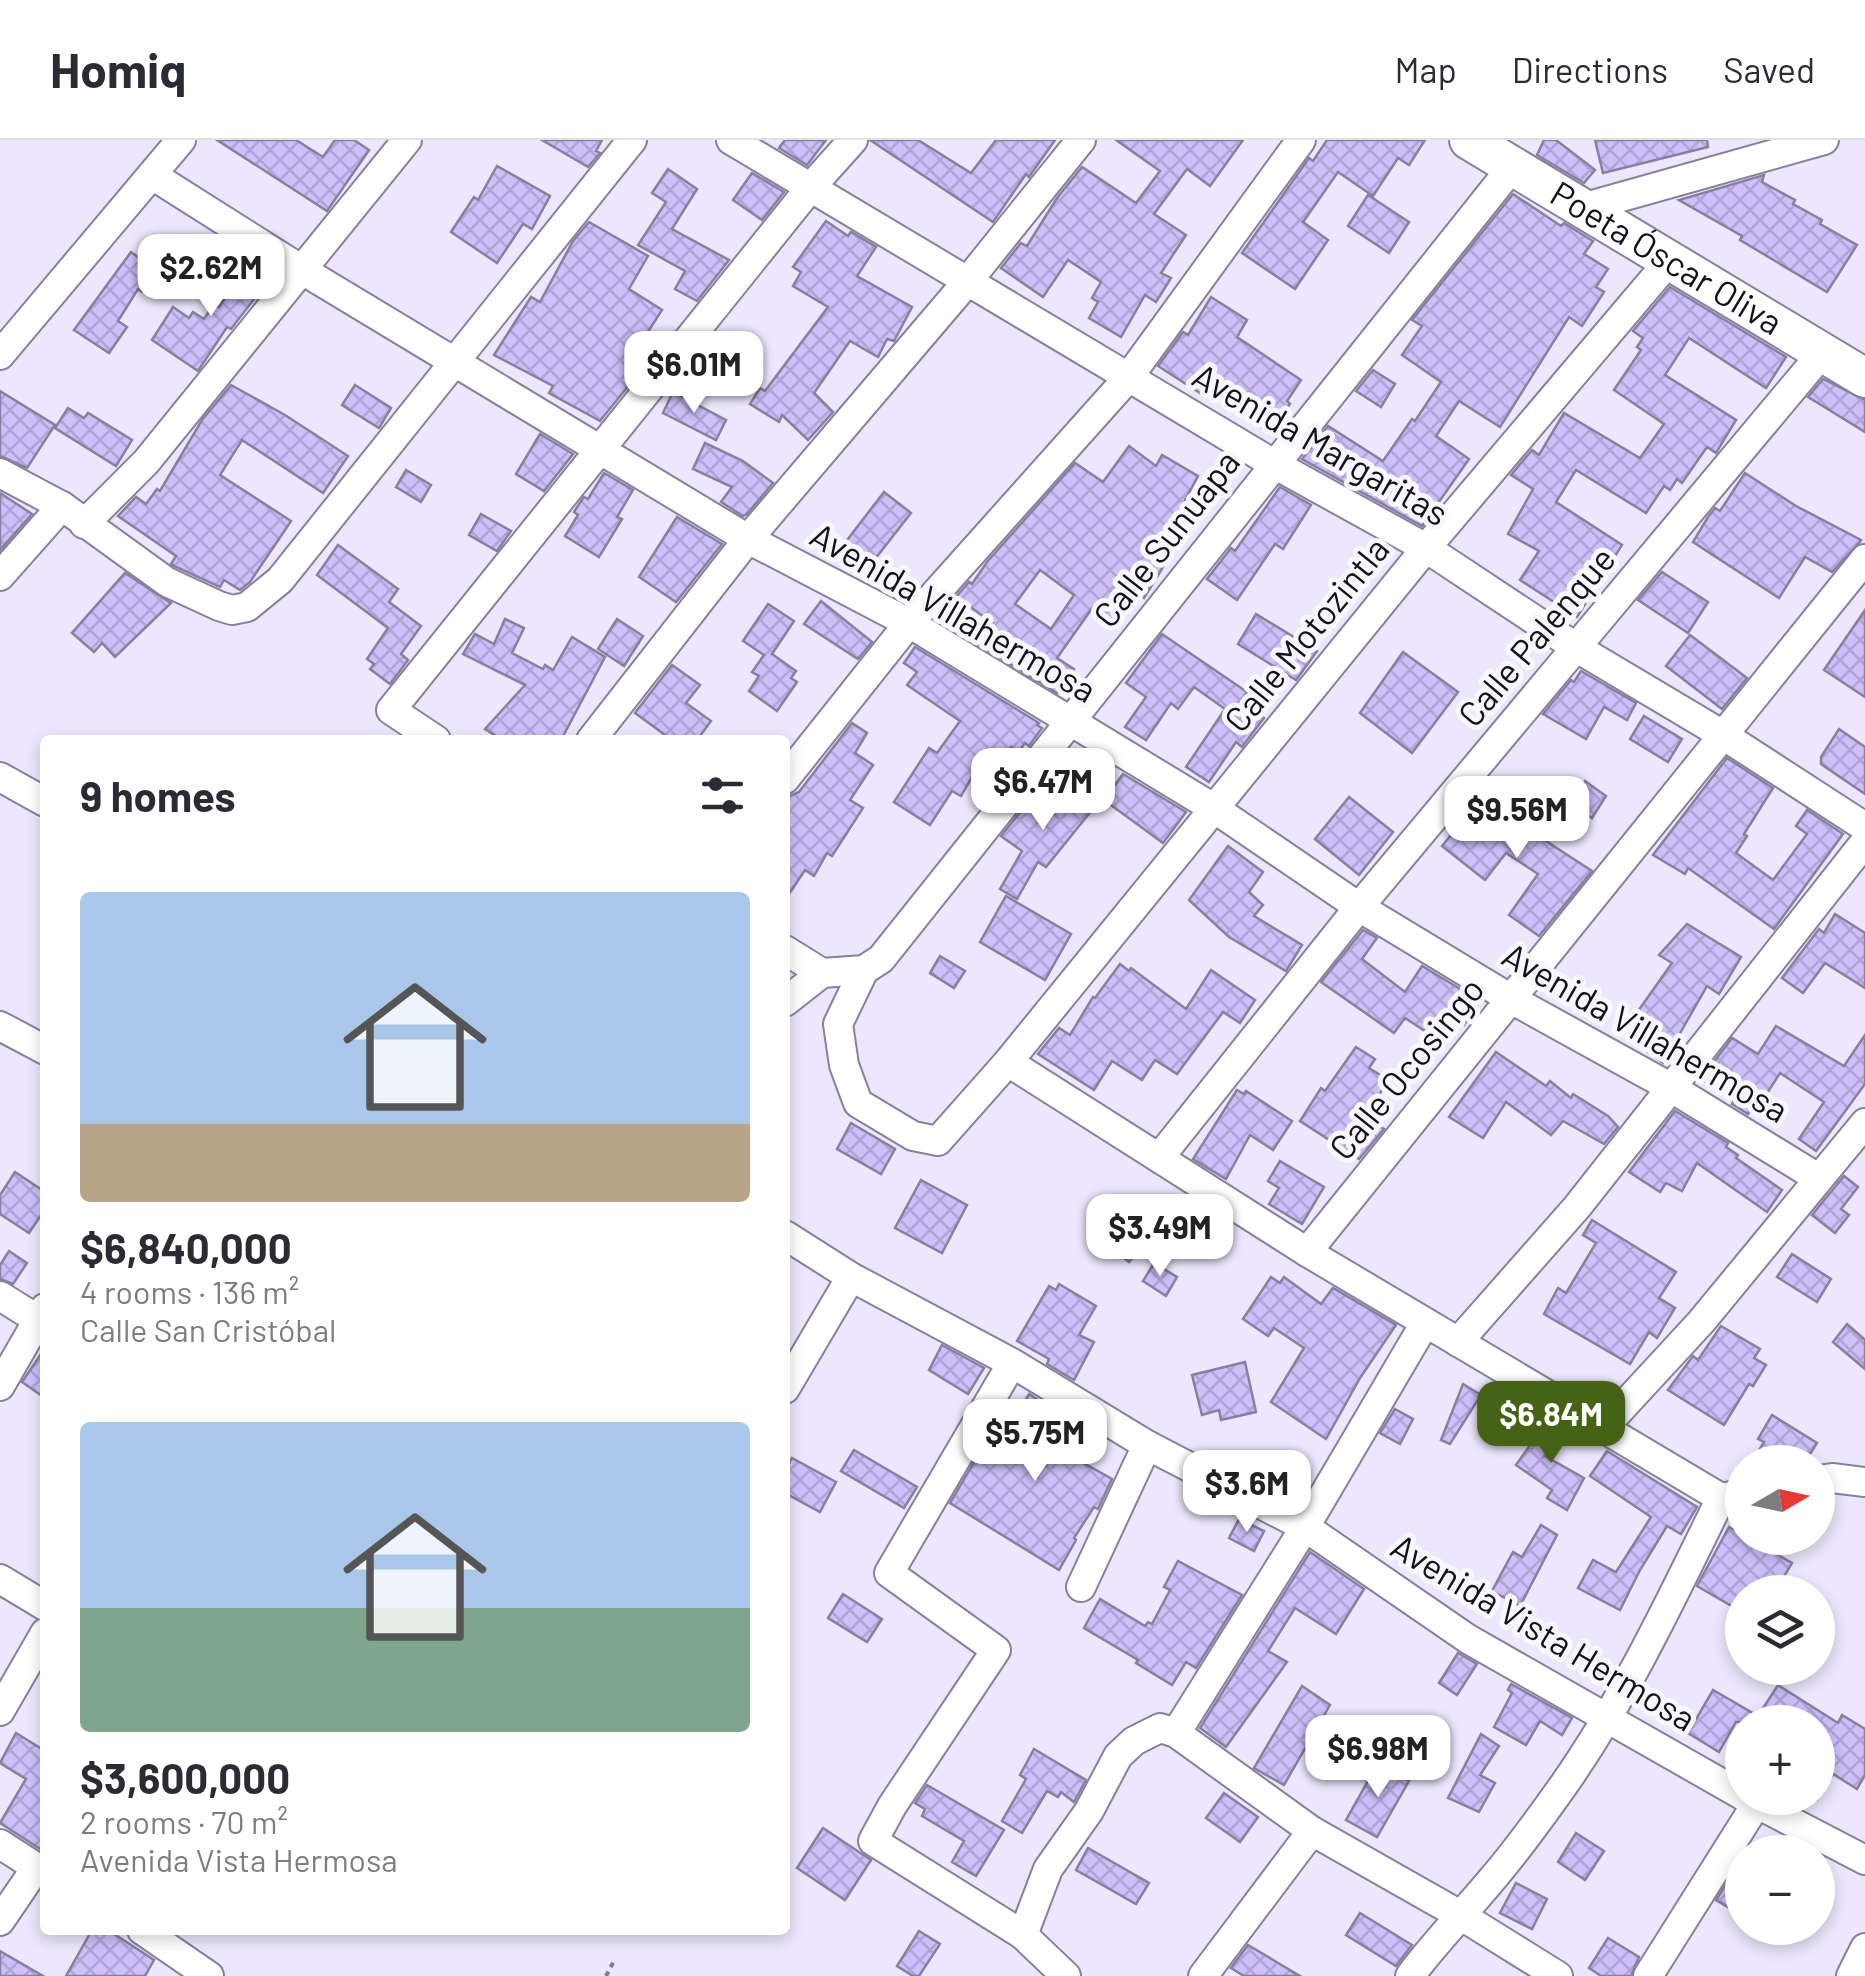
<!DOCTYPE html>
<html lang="en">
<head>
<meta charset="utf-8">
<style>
	:root { --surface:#fff; --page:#f2f2f3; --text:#2b2b33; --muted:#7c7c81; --line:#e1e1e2; --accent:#466214 }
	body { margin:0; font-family:Barlow,sans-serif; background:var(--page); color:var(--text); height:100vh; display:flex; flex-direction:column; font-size:38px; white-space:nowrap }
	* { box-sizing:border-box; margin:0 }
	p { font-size:32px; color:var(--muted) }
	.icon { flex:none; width:55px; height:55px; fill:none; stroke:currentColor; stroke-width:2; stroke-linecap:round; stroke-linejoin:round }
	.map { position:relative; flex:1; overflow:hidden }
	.side { position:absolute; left:40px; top:595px; width:750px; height:1200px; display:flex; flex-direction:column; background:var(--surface); border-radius:10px; box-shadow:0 5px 15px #0003 }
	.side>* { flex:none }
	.needle { width:65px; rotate:81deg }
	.fabs { position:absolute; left:1725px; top:1305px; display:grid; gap:20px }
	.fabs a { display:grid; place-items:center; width:110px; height:110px; border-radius:50%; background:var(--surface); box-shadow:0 5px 15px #0003; font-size:50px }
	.price { position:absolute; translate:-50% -85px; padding:0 22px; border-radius:20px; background:#fff; color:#222; font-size:32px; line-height:65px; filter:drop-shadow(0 2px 5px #0008) }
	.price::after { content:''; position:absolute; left:50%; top:60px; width:30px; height:22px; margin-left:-15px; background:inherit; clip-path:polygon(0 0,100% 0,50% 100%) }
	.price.selected { background:var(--accent); color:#fff }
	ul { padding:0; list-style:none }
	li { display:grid; align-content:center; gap:20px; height:530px; padding:0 40px }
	li span { display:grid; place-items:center; height:310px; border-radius:10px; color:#555 }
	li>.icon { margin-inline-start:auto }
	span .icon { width:180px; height:180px; fill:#fffc; stroke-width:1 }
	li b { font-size:42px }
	h2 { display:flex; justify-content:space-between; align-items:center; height:120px; padding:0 40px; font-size:42px }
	header { display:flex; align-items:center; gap:60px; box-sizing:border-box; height:140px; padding:0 50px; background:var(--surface); border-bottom:2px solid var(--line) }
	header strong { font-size:48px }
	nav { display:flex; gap:55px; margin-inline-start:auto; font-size:35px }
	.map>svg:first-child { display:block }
	.building { fill:url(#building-cross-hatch); stroke:#87809e; stroke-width:2.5; fill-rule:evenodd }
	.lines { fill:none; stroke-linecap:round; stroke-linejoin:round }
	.street-casing { stroke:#87809e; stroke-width:32 }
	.secondary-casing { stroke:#87809e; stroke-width:42 }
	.path { stroke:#7e7a8a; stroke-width:4; stroke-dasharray:5 5; stroke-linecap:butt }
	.street { stroke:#fff; stroke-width:28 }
	.secondary { stroke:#fff; stroke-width:38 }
	.labels { text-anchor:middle; stroke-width:10; stroke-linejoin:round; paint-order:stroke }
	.street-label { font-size:35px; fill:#14111d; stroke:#f8f7fe }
</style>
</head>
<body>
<header>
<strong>Homiq</strong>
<nav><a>Map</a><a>Directions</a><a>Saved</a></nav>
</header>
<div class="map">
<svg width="1865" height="1836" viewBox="0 0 1865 1836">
	<defs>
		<pattern id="building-cross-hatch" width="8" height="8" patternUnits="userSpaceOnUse" patternTransform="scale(2.5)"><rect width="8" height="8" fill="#cebffa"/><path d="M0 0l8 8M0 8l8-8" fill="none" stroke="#b0a3d6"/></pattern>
	</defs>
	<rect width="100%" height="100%" fill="#ece7fc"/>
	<!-- building -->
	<g class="building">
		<polygon points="217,0 296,0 323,17 335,0 354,0 369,10 327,71"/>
		<polygon points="542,0 602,0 596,11 600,13 588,27"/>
		<polygon points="785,0 826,0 807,25 779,8"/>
		<polygon points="870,0 918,0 971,33 996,0 1055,0 1029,37 1026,34 993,82"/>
		<polygon points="1116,0 1243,0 1210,46 1187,29 1154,74 1186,95 1161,133 1171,138 1156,162 1145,155 1121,197 1089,178 1098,162 1092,158 1101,142 1068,120 1043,157 1001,128 1021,103 1027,106 1057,58 1082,27 1136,63 1160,31"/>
		<polygon points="1327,0 1425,0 1409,25 1398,18 1373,56 1338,32 1303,82 1328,100 1295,149 1242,113 1309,18 1313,21"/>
		<polygon points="1544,0 1556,0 1595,30 1584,43 1537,15"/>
		<polygon points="1595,0 1707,0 1708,7 1603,33"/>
		<polygon points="497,26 550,56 532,89 523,84 497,123 451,92 474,57 478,60"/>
		<polygon points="668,29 697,49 672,89 729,120 697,161 675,149 685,131 638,105 666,62 652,53"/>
		<polygon points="752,33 784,52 762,80 733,60"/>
		<polygon points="1764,35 1762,42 1795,60 1793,64 1822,80 1820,84 1857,105 1827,152 1740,100 1742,96 1679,60"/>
		<polygon points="1513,54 1561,86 1564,83 1593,101 1584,114 1608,129 1596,147 1604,152 1582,186 1569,177 1500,287 1459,261 1436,296 1469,319 1422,386 1302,319 1328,286 1383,321 1412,279 1415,281 1441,242 1402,215 1422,186 1412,180"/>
		<polygon points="1368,55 1409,82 1389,113 1348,86"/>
		<polygon points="826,81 848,96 851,92 876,107 857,136 912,167 894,201 887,199 878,217 850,201 814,253 833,272 808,300 782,275 779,282 750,264 760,248 765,251 828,167 793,146 801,132 793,127"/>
		<polygon points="589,82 648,116 629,149 662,170 640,204 650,210 637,235 600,281 549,253 553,246 494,215 531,157 540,162 573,101"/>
		<polygon points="131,112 156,130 142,152 138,149 118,181 127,187 109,213 74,190"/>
		<polygon points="251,119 274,133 231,189 227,187 198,231 152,200 173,167 189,178 193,172 204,179 214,164 219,167"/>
		<polygon points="1670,147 1786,217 1766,248 1689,198 1665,235 1736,280 1716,313 1707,307 1682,343 1677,339 1670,350 1664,346 1646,373 1576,330 1556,362 1622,405 1577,477 1520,440 1539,411 1508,394 1533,349 1511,335 1532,310 1539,315 1564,273 1640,318 1664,284 1614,250 1641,210 1637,207 1643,198 1633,191"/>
		<polygon points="1211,157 1247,180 1237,197 1301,240 1287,261 1290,264 1270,293 1206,250 1203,255 1158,226 1183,192 1188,195"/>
		<polygon points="1373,230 1395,244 1381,267 1356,251"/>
		<polygon points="1823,239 1865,260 1865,292 1808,257"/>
		<polygon points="231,245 285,275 348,316 323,353 242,300 220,335 291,381 250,442 240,450 224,440 220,447 176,427 171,424 176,416 118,376 136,357 146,364 157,349 160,351 202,280"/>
		<polygon points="355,245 391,268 379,288 342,265"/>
		<polygon points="0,251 55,285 27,328 0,316"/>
		<polygon points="673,252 726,280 716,300 663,273"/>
		<polygon points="68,268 84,278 88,273 132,300 116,326 55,288"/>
		<polygon points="540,294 573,314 544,351 516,334"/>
		<polygon points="705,303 743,321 773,343 747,374 743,376 721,362 732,347 693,329"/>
		<path d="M1129,306L1156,326L1162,315L1198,336L1176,377L1189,385L1144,458L1138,454L1116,484L1093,467L1057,518L1074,529L1057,553L979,505L993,483L956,457L969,442L972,444L987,422L1075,323L1103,342ZM1040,430L1074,455L1051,489L1015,464Z"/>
		<polygon points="406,330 431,345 421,362 396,347"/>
		<polygon points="604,333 633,350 617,377 622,379 599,417 565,396 578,375 574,372 581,361 584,357 588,359"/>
		<polygon points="1745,333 1796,366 1861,400 1860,402 1832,432 1805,417 1779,458 1693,402 1708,377 1715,368 1720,371"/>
		<polygon points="1280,347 1311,365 1283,409 1275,404 1237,460 1207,439 1231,408 1235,411"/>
		<polygon points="884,352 911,373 868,428 841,408"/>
		<polygon points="0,353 32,374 0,410"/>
		<polygon points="481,374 511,391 497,411 469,395"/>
		<polygon points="677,377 722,404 676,462 639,437"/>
		<polygon points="338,405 398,449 389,462 421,486 401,514 408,520 390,544 370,529 374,524 367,519 388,488 317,435"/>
		<polygon points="1662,432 1708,462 1688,493 1638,460"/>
		<polygon points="125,433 171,463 115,517 102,503 94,512 72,493"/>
		<polygon points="821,461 872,502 858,519 804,484"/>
		<polygon points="768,464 794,481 772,514 796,531 791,538 797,542 777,571 749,551 759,536 752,532 764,515 743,501"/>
		<polygon points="1865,470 1865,557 1824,530"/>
		<polygon points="1256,474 1317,511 1296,540 1238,504"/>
		<polygon points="505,479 524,488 512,513 543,529 545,525 553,530 572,497 605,517 561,600 502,600 485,589 525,545 463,514 475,494 494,504"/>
		<polygon points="617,479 643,496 624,526 598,509"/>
		<polygon points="1162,494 1247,552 1242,560 1264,578 1242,607 1236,602 1209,642 1186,627 1225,569 1194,547 1178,569 1171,563 1146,600 1125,587 1146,557 1126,543"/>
		<polygon points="1690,495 1747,538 1722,569 1666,526"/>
		<polygon points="915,507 1039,583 1037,585 1042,588 1029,606 1025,603 1018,612 1011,607 992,634 979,625 961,656 952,651 930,685 894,662 929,608 937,613 960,581 907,545 917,532 904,523"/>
		<polygon points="1403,512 1458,552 1412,613 1360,573"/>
		<polygon points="672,525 700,545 686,563 711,581 697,600 672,600 635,573"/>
		<polygon points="1581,531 1636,563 1627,580 1604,567 1586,599 1543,574 1571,540 1574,542"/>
		<polygon points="1644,576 1682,599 1668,622 1630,599"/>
		<polygon points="852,583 867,593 855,613 873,625 850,660 863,668 832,716 827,713 814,736 805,730 785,760 785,663 790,656 799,652"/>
		<polygon points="1839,589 1865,607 1865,654 1821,624 1821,617"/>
		<polygon points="1727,618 1773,648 1744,694 1747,696 1736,713 1773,740 1807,694 1796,686 1807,670 1843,694 1774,789 1688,728 1685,734 1653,715"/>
		<polygon points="1123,634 1186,672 1163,703 1104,660"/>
		<polygon points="1585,641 1606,656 1592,678 1570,664"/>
		<polygon points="1065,643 1096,665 1046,727 1038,722 1017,759 1000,749 1022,711 1001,696 1035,654 1051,665"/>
		<polygon points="1475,655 1592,731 1539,796 1509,775 1538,734 1506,713 1485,740 1442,706 1460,684 1454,680"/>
		<polygon points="1349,657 1393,692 1359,735 1315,699"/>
		<polygon points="1228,706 1263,732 1249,752 1263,765 1254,776 1302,805 1286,831 1229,797 1189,760"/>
		<polygon points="1006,756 1071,794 1045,840 980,802"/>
		<polygon points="1835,774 1865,793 1865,848 1825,823 1803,853 1782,838 1819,789 1824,793"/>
		<polygon points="1687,784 1741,817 1719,854 1707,846 1663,923 1640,906 1647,896 1631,881 1672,823 1659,815"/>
		<polygon points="1363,790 1377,798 1362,819 1405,852 1422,826 1480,861 1464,885 1448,874 1434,897 1405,878 1394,893 1321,842"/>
		<polygon points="940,816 965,831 954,848 930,833"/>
		<polygon points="1120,824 1129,831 1131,828 1186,869 1211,830 1255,860 1240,883 1223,872 1177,934 1155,920 1142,940 1112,921 1094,950 1038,914 1059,888 1070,895 1093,857 1095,858"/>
		<polygon points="1776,886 1844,926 1865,895 1865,944 1816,1011 1799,999 1824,962 1780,933 1754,974 1750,971 1748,974 1732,964 1734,961 1701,939 1732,898 1758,914"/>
		<polygon points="1356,907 1375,919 1369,928 1388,940 1366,977 1384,989 1359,1019 1300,981 1321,948 1325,951"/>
		<polygon points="1496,912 1546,946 1550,941 1571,958 1573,954 1608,976 1618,987 1604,1004 1563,981 1551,995 1506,962 1483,998 1449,977"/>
		<polygon points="1237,950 1244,954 1246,951 1292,981 1273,1010 1250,995 1226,1039 1193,1019"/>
		<polygon points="1675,971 1728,1003 1726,1007 1738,1015 1736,1018 1782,1050 1767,1072 1697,1023 1682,1051 1666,1043 1660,1052 1629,1032"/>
		<polygon points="851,983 895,1009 881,1034 837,1009"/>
		<polygon points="1280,1021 1324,1047 1302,1084 1269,1064 1279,1048 1268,1041"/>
		<polygon points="15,1032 45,1052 45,1069 29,1093 0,1074 0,1055"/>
		<polygon points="1844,1036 1858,1047 1841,1069 1849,1075 1835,1093 1812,1075"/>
		<polygon points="921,1040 967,1065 942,1113 895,1088"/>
		<polygon points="1123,1056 1159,1086 1129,1122 1093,1093"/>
		<polygon points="1592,1080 1676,1132 1659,1158 1675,1168 1657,1198 1649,1192 1630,1224 1544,1174 1558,1148 1566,1153 1596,1103 1583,1095"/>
		<polygon points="9,1111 27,1123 13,1144 0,1139 0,1125"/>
		<polygon points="1792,1114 1831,1139 1817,1162 1777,1137"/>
		<polygon points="1154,1123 1177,1137 1166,1156 1143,1141"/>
		<polygon points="1271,1137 1280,1143 1284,1137 1321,1164 1333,1148 1396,1185 1360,1238 1326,1299 1271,1262 1304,1208 1274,1188 1268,1196 1243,1179"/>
		<polygon points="1059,1144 1096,1166 1079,1195 1094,1202 1074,1240 1047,1224 1049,1219 1017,1201 1049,1146 1056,1150"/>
		<polygon points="1847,1184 1865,1200 1865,1229 1833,1202"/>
		<polygon points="1721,1186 1760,1209 1754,1218 1766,1225 1753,1246 1749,1244 1724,1285 1668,1250 1693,1216 1698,1220"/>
		<polygon points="942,1205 984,1228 968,1254 929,1230"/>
		<polygon points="45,1208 45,1258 22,1242"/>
		<polygon points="1245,1222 1256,1272 1221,1280 1219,1270 1202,1275 1192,1235"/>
		<polygon points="1463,1244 1481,1255 1450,1304 1441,1300"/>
		<polygon points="1029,1254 1089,1294 1075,1318 1112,1339 1098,1369 1094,1367 1074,1398 1076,1400 1059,1430 950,1363 984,1305 995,1311"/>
		<polygon points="1395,1269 1413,1279 1400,1304 1380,1293"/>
		<polygon points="1772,1275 1817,1303 1805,1322 1752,1322 1764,1302 1758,1299"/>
		<polygon points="1550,1277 1566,1286 1545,1316 1584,1338 1567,1370 1547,1358 1552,1350 1516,1325"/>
		<polygon points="854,1310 917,1347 904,1368 841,1331"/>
		<polygon points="1607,1311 1697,1367 1681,1394 1667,1386 1640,1430 1620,1470 1578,1448 1593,1420 1616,1432 1651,1377 1590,1336"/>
		<polygon points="792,1318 836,1342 820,1372 785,1353 785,1330"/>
		<polygon points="1239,1379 1264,1391 1254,1411 1229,1398"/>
		<polygon points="1541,1385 1557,1395 1520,1466 1492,1451 1513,1412 1522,1417"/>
		<polygon points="1729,1387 1792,1423 1775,1452 1742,1452 1742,1472 1697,1446"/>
		<polygon points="1310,1412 1364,1449 1336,1494 1295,1468 1268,1511 1287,1522 1226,1607 1200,1588"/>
		<polygon points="1178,1421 1242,1455 1196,1528 1186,1522 1172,1545 1136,1523 1138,1520 1084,1488 1100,1459 1145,1486 1148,1482 1152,1484 1170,1450 1164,1447"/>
		<polygon points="843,1454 882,1479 867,1502 828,1478"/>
		<polygon points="1458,1513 1477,1524 1457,1555 1439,1543"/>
		<polygon points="1511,1544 1572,1578 1562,1595 1540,1581 1526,1605 1494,1587 1512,1553 1508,1550"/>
		<polygon points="1778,1545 1838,1583 1842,1575 1865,1589 1865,1635 1857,1649 1833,1634 1818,1658 1818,1582 1736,1582 1719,1612 1688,1593 1713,1550 1758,1576"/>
		<polygon points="1302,1546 1330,1565 1284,1645 1254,1628"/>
		<polygon points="16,1593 45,1611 45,1712 0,1683 26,1639 0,1623"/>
		<polygon points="1481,1594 1499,1606 1480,1635 1495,1643 1479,1672 1448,1658"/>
		<polygon points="1034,1609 1086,1640 1074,1662 1061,1652 1058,1657 1047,1651 1022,1693 1002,1681 1026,1639 1020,1635"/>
		<polygon points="1378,1623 1409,1641 1377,1697 1346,1680"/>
		<polygon points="927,1645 1004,1690 976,1736 952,1722 964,1701 922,1676 925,1669 915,1663"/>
		<polygon points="1224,1653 1258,1677 1240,1702 1206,1678"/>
		<polygon points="823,1688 871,1720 845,1760 797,1728"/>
		<polygon points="1576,1693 1604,1711 1585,1740 1558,1722"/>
		<polygon points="1088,1708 1149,1743 1136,1764 1076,1730"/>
		<polygon points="1742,1719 1742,1752 1733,1770 1716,1760"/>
		<polygon points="1516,1743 1547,1759 1532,1789 1500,1773"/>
		<polygon points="1360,1773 1412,1805 1396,1826 1346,1795"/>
		<polygon points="92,1790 108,1790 154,1820 145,1836 66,1836"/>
		<polygon points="919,1791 940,1804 919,1836 913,1836 897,1826"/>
		<polygon points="1608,1798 1639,1817 1631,1836 1601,1836 1589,1828"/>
		<polygon points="1248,1805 1300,1836 1244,1836 1231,1828"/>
		<polygon points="0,1811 43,1836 0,1836"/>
	</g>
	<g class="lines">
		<!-- street casing -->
		<g class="street-casing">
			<g id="street">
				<polyline points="731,0 1274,324 1426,408 1577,508 1723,595 1865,687"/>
				<polyline points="152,35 302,130 748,399 909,483 1215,669 1359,767 1511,859 1670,947 1818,1038"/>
				<polyline points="1582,68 1824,0"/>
				<polyline points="0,215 181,0"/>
				<polyline points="0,333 62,366 167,442 219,466 232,470 247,467 280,440 632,0"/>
				<polyline points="84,384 146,322 407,0"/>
				<polyline points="0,436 62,366"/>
				<polyline points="436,600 391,570 810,48 853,0"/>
				<polyline points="591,600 748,399 967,142 1081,0"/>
				<polyline points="0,637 45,662"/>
				<polyline points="785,639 909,483 1128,238 1301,0"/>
				<polyline points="785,810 822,833"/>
				<polyline points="864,830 838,884 844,925 858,963 913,996 938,1001 1008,922 1426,408 1670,120"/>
				<polyline points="785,862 822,833 864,830 881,819 1513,26"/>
				<polyline points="0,886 45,910"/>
				<polyline points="1008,922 1307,1112 1721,1358 1742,1354"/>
				<polyline points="1159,1018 1359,767 1823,212"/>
				<polyline points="785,1095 851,1137 1012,1223 1147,1305 1305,1387 1468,1499 1742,1655"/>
				<polyline points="1307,1112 1865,419"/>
				<polyline points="0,1156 45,1184"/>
				<polyline points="1458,1202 1577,1067 1865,702"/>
				<polyline points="1012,1223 889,1433 996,1510 892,1666 873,1701 1023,1795 1066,1836"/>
				<polyline points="0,1246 45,1168"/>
				<polyline points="785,1249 851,1137"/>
				<polyline points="1604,1287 1701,1182 1865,983"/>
				<polyline points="1818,1340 1832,1338 1865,1342"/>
				<polyline points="0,1439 45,1466"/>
				<polyline points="1081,1447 1147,1305"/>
				<polyline points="0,1571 45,1493"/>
				<polyline points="1176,1593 1305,1387 1425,1183"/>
				<polyline points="1746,1658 1865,1720"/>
				<polyline points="0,1704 45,1733"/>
				<polyline points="0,1781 36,1728"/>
				<polyline points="142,1790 209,1836"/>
				<polyline points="1023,1795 1048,1729 1089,1671 1118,1616 1134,1601 1160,1588 1176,1593 1312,1691 1460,1775 1558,1836"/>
				<polyline points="1203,1836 1312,1691"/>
				<path d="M1410,1836C1436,1801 1466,1771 1494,1737C1519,1708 1541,1677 1563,1646C1626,1556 1673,1456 1721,1358"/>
				<polyline points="1648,1836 1757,1663"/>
				<polyline points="1851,1836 1865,1808"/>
			</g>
		</g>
		<!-- secondary casing -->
		<g class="secondary-casing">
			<g id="secondary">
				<path id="s1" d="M1469,0L1865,238"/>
			</g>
		</g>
		<!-- path -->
		<polyline class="path" points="606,1836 615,1819"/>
		<!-- street -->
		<use href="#street" class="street"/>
		<!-- secondary -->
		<use href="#secondary" class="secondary"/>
	</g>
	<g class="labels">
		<!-- street labels -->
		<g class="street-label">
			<text dy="12" stroke="none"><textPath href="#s1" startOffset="230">Poeta Óscar Oliva</textPath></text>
			<text transform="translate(1320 305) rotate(30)" y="12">Avenida Margaritas</text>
			<text transform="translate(1167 399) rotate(-52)" y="12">Calle Sunuapa</text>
			<text transform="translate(953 473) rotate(30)" y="12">Avenida Villahermosa</text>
			<text transform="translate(1307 495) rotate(-51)" y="12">Calle Motozintla</text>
			<text transform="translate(1537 497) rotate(-50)" y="12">Calle Palenque</text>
			<text transform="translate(1645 893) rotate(30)" y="12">Avenida Villahermosa</text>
			<text transform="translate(1407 929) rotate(-51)" y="12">Calle Ocosingo</text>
			<text transform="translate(1543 1493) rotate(31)" y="12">Avenida Vista Hermosa</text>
		</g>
	</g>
</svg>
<div class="fabs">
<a><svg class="needle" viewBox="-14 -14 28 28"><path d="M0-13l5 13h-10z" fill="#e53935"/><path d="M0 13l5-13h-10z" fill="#7c7c81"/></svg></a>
<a><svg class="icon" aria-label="layers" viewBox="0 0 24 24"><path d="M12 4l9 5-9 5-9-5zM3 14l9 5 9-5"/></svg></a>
<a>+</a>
<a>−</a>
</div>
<b class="price" style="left:211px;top:179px">$2.62M</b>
<b class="price" style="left:694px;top:276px">$6.01M</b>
<b class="price" style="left:1043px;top:693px">$6.47M</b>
<b class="price" style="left:1517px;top:721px">$9.56M</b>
<b class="price" style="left:1160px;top:1139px">$3.49M</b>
<b class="price selected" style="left:1551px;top:1326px">$6.84M</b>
<b class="price" style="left:1035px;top:1344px">$5.75M</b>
<b class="price" style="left:1247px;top:1395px">$3.6M</b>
<b class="price" style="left:1378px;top:1660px">$6.98M</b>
<section class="side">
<h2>9 homes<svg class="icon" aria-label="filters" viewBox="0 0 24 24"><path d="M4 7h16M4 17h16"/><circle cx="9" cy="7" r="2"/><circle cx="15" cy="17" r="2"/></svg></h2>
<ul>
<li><span style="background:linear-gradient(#a9c7e8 75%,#b9a48a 0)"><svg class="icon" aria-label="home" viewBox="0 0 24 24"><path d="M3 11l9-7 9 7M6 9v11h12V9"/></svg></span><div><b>$6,840,000</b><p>4 rooms · 136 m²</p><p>Calle San Cristóbal</p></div></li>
<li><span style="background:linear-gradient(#a9c7e8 60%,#7fa58c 0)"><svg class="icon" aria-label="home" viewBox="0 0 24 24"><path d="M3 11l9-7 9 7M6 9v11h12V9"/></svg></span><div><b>$3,600,000</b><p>2 rooms · 70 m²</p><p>Avenida Vista Hermosa</p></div></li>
</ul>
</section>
</div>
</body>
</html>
